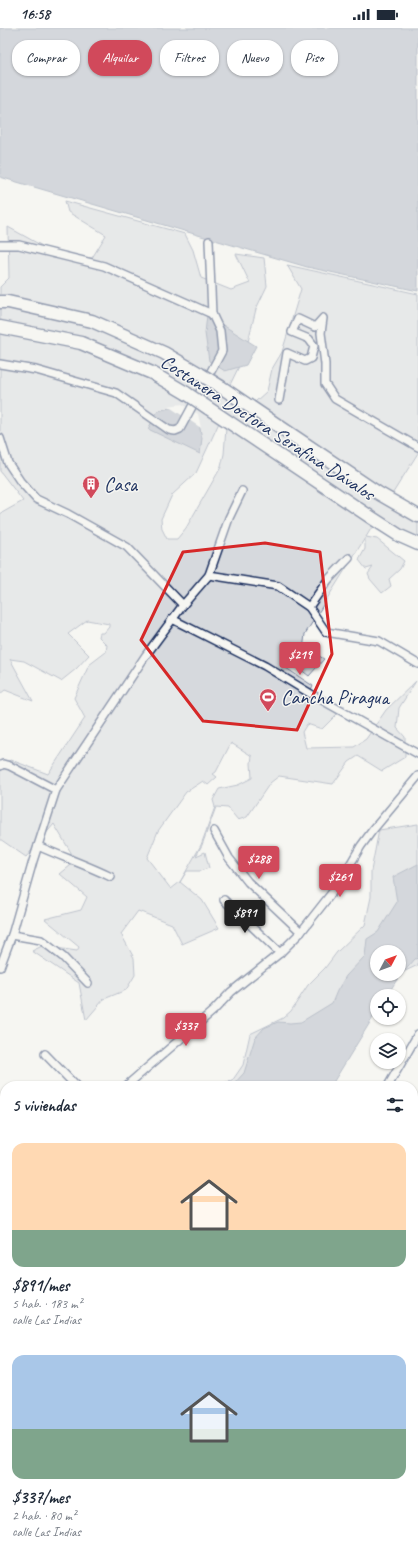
<!DOCTYPE html>
<html lang="es">
<head>
<meta charset="utf-8">
<style>
	:root { --surface:#fff; --page:#f2f2f3; --text:#1f2937; --muted:#747a83; --accent:#d1495b }
	body { margin:0; font-family:Caveat,sans-serif; background:var(--page); color:var(--text); height:100vh; display:flex; flex-direction:column; font-size:15px; white-space:nowrap }
	* { box-sizing:border-box; margin:0 }
	p { font-size:13px; color:var(--muted) }
	.icon { flex:none; width:22px; height:22px; fill:none; stroke:currentColor; stroke-width:2; stroke-linecap:round; stroke-linejoin:round }
	.map { position:relative; flex:1; overflow:hidden }
	.side { position:absolute; left:0px; top:1053px; width:418px; height:480px; display:flex; flex-direction:column; background:var(--surface); border-radius:16px 16px 0 0; box-shadow:0 1px 3px #0004 }
	.side>* { flex:none }
	.guide { position:absolute; left:12px; top:12px; width:394px; height:36px; display:flex; gap:8px }
	.needle { width:26px; rotate:49deg }
	.fabs { position:absolute; left:370px; top:917px; display:grid; gap:8px }
	.fabs a { display:grid; place-items:center; width:36px; height:36px; border-radius:50%; background:var(--surface); box-shadow:0 1px 3px #0004; font-size:20px }
	.price { position:absolute; translate:-50% -34px; padding:0 9px; border-radius:4px; background:var(--accent); color:#fff; font-size:13px; line-height:26px; filter:drop-shadow(0 1px 2px #0008) }
	.price::after { content:''; position:absolute; left:50%; top:24px; width:12px; height:9px; margin-left:-6px; background:inherit; clip-path:polygon(0 0,100% 0,50% 100%) }
	.price.current { background:#222; color:#fff }
	ul { padding:0; list-style:none }
	li { display:grid; align-content:center; gap:8px; height:212px; padding:0 12px }
	li span { display:grid; place-items:center; height:124px; border-radius:12px; color:#555 }
	li>.icon { margin-inline-start:auto }
	span .icon { width:72px; height:72px; fill:#fffc; stroke-width:1 }
	li b { font-size:17px }
	h2 { display:flex; justify-content:space-between; align-items:center; height:48px; padding:0 12px; font-size:17px }
	.chip { padding:0 14px; border-radius:16px; background:var(--surface); box-shadow:0 1px 3px #0004; font-size:14px; line-height:36px }
	.chip.current { background:var(--accent); color:#fff }
	.status { display:flex; justify-content:space-between; align-items:center; height:28px; padding:0 20px; background:var(--surface); direction:ltr }
	.status svg { height:11px; fill:currentColor }
	.map>svg:first-child { display:block }
	.green { fill:#d6d9dd; stroke:#78849e; fill-rule:evenodd }
	.water { fill:#abb2c0; stroke:#717e99; fill-rule:evenodd }
	.pier { fill:#f6f6f2 }
	.lines { fill:none; stroke-linecap:round; stroke-linejoin:round }
	.minor-casing { stroke:#1b2f5e; stroke-width:10 }
	.trunk-casing { stroke:#1b2f5e; stroke-width:15 }
	.minor { stroke:#f6f6f2; stroke-width:7 }
	.trunk { stroke:#f6f6f2; stroke-width:12 }
	.trunk-bridge-casing { stroke:#1b2f5e; stroke-width:15; stroke-linecap:butt }
	.trunk-bridge { stroke:#f6f6f2; stroke-width:12 }
	.marked { fill:none; stroke:#d62828; stroke-width:3; stroke-linejoin:round }
	.labels { text-anchor:middle; stroke-width:3; stroke-linejoin:round; paint-order:stroke }
	.street-label { font-size:20px; fill:#1b2f5e; stroke:#f6f6f2 }
	.poi-label { font-size:20px; fill:#1b2f5e; stroke:#f6f6f2; text-anchor:start }
</style>
</head>
<body>
<div class="status"><b>16:58</b><svg viewBox="0 0 49 12"><path d="M0 12V9h3v3zM5 12V6h3v6zM10 12V3h3v9zM15 12V0h3v12zM26 1h20v11H26zM47 4h2v5h-2z"/></svg></div>
<div class="map">
<svg width="418" height="1533" viewBox="0 0 418 1533">
	<rect width="100%" height="100%" fill="#f6f6f2"/>
	<filter id="ink" filterUnits="userSpaceOnUse"><feTurbulence type="fractalNoise" baseFrequency=".025" numOctaves="2"/><feDisplacementMap in="SourceGraphic" scale="8" xChannelSelector="R" yChannelSelector="G"/><feConvolveMatrix kernelMatrix="1 2 1 2 8 2 1 2 1" color-interpolation-filters="sRGB"/></filter>
	<g filter="url(#ink)">
		<!-- green -->
		<g class="green">
			<path d="M65,173L185,206L193,222L201,250L231,262L250,255L236,226L264,230L267,258L256,281L245,326L227,363L226,370L245,383L267,363L272,341L282,324L301,261L287,237L418,266V425L386,476L418,494V510L378,489L366,509L377,511L404,533L400,541L389,551L391,558L382,565L370,551L368,546L373,539L366,541L359,532L365,521V510L305,606L303,622L287,632L283,638L313,658L305,671L321,672L345,678L322,701L307,696L302,704L306,720L354,719L366,711L386,682L416,653L399,680L397,700L405,709V729L382,743L358,728L349,734L333,756L279,748L270,755L247,789L238,792L228,780L216,779L202,817L196,828L205,824L209,840L200,843H187L180,854L202,872L219,900L182,916L172,896L138,883L121,906L134,930L135,947L126,962L104,971L86,992L79,955L32,923L42,918L77,923L79,919L45,891L81,882L87,869L60,846L76,833L54,796L26,829L0,811V736L11,732L48,746L85,690L74,670L89,637L106,624L107,617L99,609L100,605H104L109,599V596L87,592L68,606L89,627L76,641L61,653L24,633L10,631L33,673L5,662L0,666V486L23,473L0,443V259L9,250L8,199L55,225L92,230L106,207L68,184ZM223,386L234,399L226,400L224,426L221,439L186,500L177,511H167L162,501L161,491L172,467L196,445ZM231,715L252,728L251,735L252,750L238,757L219,761L213,772L215,779L201,817L180,854L171,861L147,830L158,803L186,764L203,753L208,757L217,749L213,746L216,744Z"/>
			<polygon points="314,625 324,631 309,648 300,641"/>
			<path d="M418,796V937L401,945L377,968L328,1058H207L232,1053L243,1037L250,1006L283,990L291,983L308,957L325,940L337,924L365,897L371,869V843L379,802ZM377,924H399V946H377Z"/>
			<polygon points="418,1340 418,1427 413,1426 413,1349"/>
			<polygon points="5,1475 5,1518 0,1521 0,1479"/>
		</g>
		<!-- water -->
		<g class="water">
			<polygon points="0,0 418,0 418,263 307,239 0,149"/>
			<polygon points="207,287 256,318 246,337 225,343 209,333 205,305"/>
			<polygon points="181,377 197,387 202,410 200,426 148,401 158,383"/>
			<path d="M418,836V930L415,931L396,953L387,968H377V983L331,1058H232L244,1045L255,1010L264,1000L278,994L290,995L301,994L332,975L337,963L346,948L365,928L367,911L378,904L397,874L393,849ZM377,924H399V946H377Z"/>
		</g>
		<!-- pier -->
		<polygon class="pier" points="182,376 198,386 201,400 168,378"/>
		<g class="lines">
			<!-- minor casing -->
			<g class="minor-casing">
				<g id="minor">
					<polyline points="0,217 19,217 104,238 212,286"/>
					<polyline points="0,336 36,342 116,365 169,402 175,403 180,401 222,323 220,303 212,286 209,213"/>
					<polyline points="279,372 287,325 305,333 311,330 314,318 309,311 292,304 298,291 315,299 323,290 321,305 325,336 325,356 335,371 418,419"/>
					<polyline points="0,410 8,435 20,453 36,471 68,486 127,519 183,577"/>
					<polyline points="209,547 278,558 309,579 326,604 379,613 418,636"/>
					<polyline points="309,579 328,552 349,530"/>
					<polyline points="172,591 265,638 311,666 418,726"/>
					<polyline points="0,738 3,736 10,738 56,762"/>
					<polyline points="214,803 229,830 248,854 301,904"/>
					<path d="M38,818C62,829 87,837 111,849"/>
					<polyline points="224,872 280,925"/>
					<polyline points="12,907 41,912 63,929 88,955"/>
					<polyline points="0,939 12,907 33,833 56,762 146,627 183,577 209,547 229,490 242,463"/>
					<polyline points="45,1026 76,1058"/>
					<polyline points="126,1058 214,982 231,964 280,925 301,904 338,857 361,818 372,803 418,748"/>
					<polyline points="388,1058 418,1006"/>
					<polyline points="0,1133 5,1130"/>
					<polyline points="413,1145 418,1136"/>
					<polyline points="0,1237 5,1238"/>
					<polyline points="413,1281 418,1272"/>
					<polyline points="0,1292 5,1295"/>
					<polyline points="413,1317 418,1320"/>
					<polyline points="0,1410 5,1407"/>
					<polyline points="266,1533 267,1528"/>
				</g>
			</g>
			<!-- trunk casing -->
			<g class="trunk-casing">
				<g id="trunk">
					<polyline points="0,274 8,274 92,293 164,325 200,346"/>
					<polyline points="0,299 81,315 152,345 186,365"/>
					<polyline points="221,359 378,465 418,488"/>
					<polyline points="208,380 372,490 400,508 418,516"/>
				</g>
			</g>
			<!-- minor -->
			<use href="#minor" class="minor"/>
			<!-- trunk -->
			<use href="#trunk" class="trunk"/>
			<!-- trunk-bridge casing -->
			<g class="trunk-bridge-casing">
				<g id="trunk-bridge">
					<polyline points="200,346 221,359"/>
					<polyline points="186,365 208,380"/>
				</g>
			</g>
			<!-- trunk-bridge -->
			<use href="#trunk-bridge" class="trunk-bridge"/>
		</g>
	</g>
	<!-- marked area -->
	<path d="M0 0H418V1533H0ZM265,515L320,524L332,626L297,702L203,693L141,612L183,524Z" fill="#f6f6f2" fill-opacity=".55" fill-rule="evenodd"/>
	<path class="marked" d="M265,515L320,524L332,626L297,702L203,693L141,612L183,524Z"/>
	<!-- icons -->
	<defs>
		<g id="building-pin" transform="scale(0.9)"><path d="M0 17L-7.5 6A9.5 9.5 0 1 1 7.5 6Z" fill="#d1495b" stroke="#f6f6f2"/><path d="M-4-6H4V6H1V3H-1V6H-4ZM-2.5-4.3h1.7v1.8h-1.7ZM.8-4.3h1.7v1.8H.8ZM-2.5-1h1.7V.8h-1.7ZM.8-1h1.7V.8H.8Z" fill="#fff"/></g>
		<g id="stadium-pin" transform="scale(0.9)"><path d="M0 17L-7.5 6A9.5 9.5 0 1 1 7.5 6Z" fill="#d1495b" stroke="#f6f6f2"/><path d="M0-5a6.5 5 0 1 0 0 10a6.5 5 0 1 0 0-10ZM-3.5-1.8h7v3.6h-7Z" fill="#fff"/></g>
	</defs>
	<g fill-rule="evenodd">
		<use href="#building-pin" x="91" y="456"/>
		<use href="#stadium-pin" x="268" y="669"/>
	</g>
	<g class="labels">
		<!-- street labels -->
		<g class="street-label">
			<text transform="translate(268 399) rotate(33)" y="7">Costanera Doctora Serafina Dávalos</text>
		</g>
		<!-- poi labels -->
		<g class="poi-label">
			<text x="104" y="463">Casa</text>
			<text x="281" y="676">Cancha Piragua</text>
		</g>
	</g>
</svg>
<div class="fabs">
<a><svg class="needle" viewBox="-14 -14 28 28"><path d="M0-13l5 13h-10z" fill="#e53935"/><path d="M0 13l5-13h-10z" fill="#747a83"/></svg></a>
<a><svg class="icon" aria-label="locate" viewBox="0 0 24 24"><circle cx="12" cy="12" r="6"/><path d="M12 2v4M12 18v4M2 12h4M18 12h4"/></svg></a>
<a><svg class="icon" aria-label="layers" viewBox="0 0 24 24"><path d="M12 4l9 5-9 5-9-5zM3 14l9 5 9-5"/></svg></a>
</div>
<b class="price" style="left:300px;top:648px">$219</b>
<b class="price" style="left:259px;top:852px">$288</b>
<b class="price" style="left:340px;top:870px">$261</b>
<b class="price current" style="left:245px;top:906px">$891</b>
<b class="price" style="left:186px;top:1019px">$337</b>
<div class="guide">
<a class="chip">Comprar</a>
<a class="chip current">Alquilar</a>
<a class="chip">Filtros</a>
<a class="chip">Nuevo</a>
<a class="chip">Piso</a>
</div>
<section class="side">
<h2>5 viviendas<svg class="icon" aria-label="filters" viewBox="0 0 24 24"><path d="M4 7h16M4 17h16"/><circle cx="9" cy="7" r="2"/><circle cx="15" cy="17" r="2"/></svg></h2>
<ul>
<li><span style="background:linear-gradient(#ffd9b3 70%,#7fa58c 0)"><svg class="icon" aria-label="home" viewBox="0 0 24 24"><path d="M3 11l9-7 9 7M6 9v11h12V9"/></svg></span><div><b>$891/mes</b><p>5 hab. · 183 m²</p><p>calle Las Indias</p></div></li>
<li><span style="background:linear-gradient(#a9c7e8 60%,#7fa58c 0)"><svg class="icon" aria-label="home" viewBox="0 0 24 24"><path d="M3 11l9-7 9 7M6 9v11h12V9"/></svg></span><div><b>$337/mes</b><p>2 hab. · 80 m²</p><p>calle Las Indias</p></div></li>
</ul>
</section>
</div>
</body>
</html>
